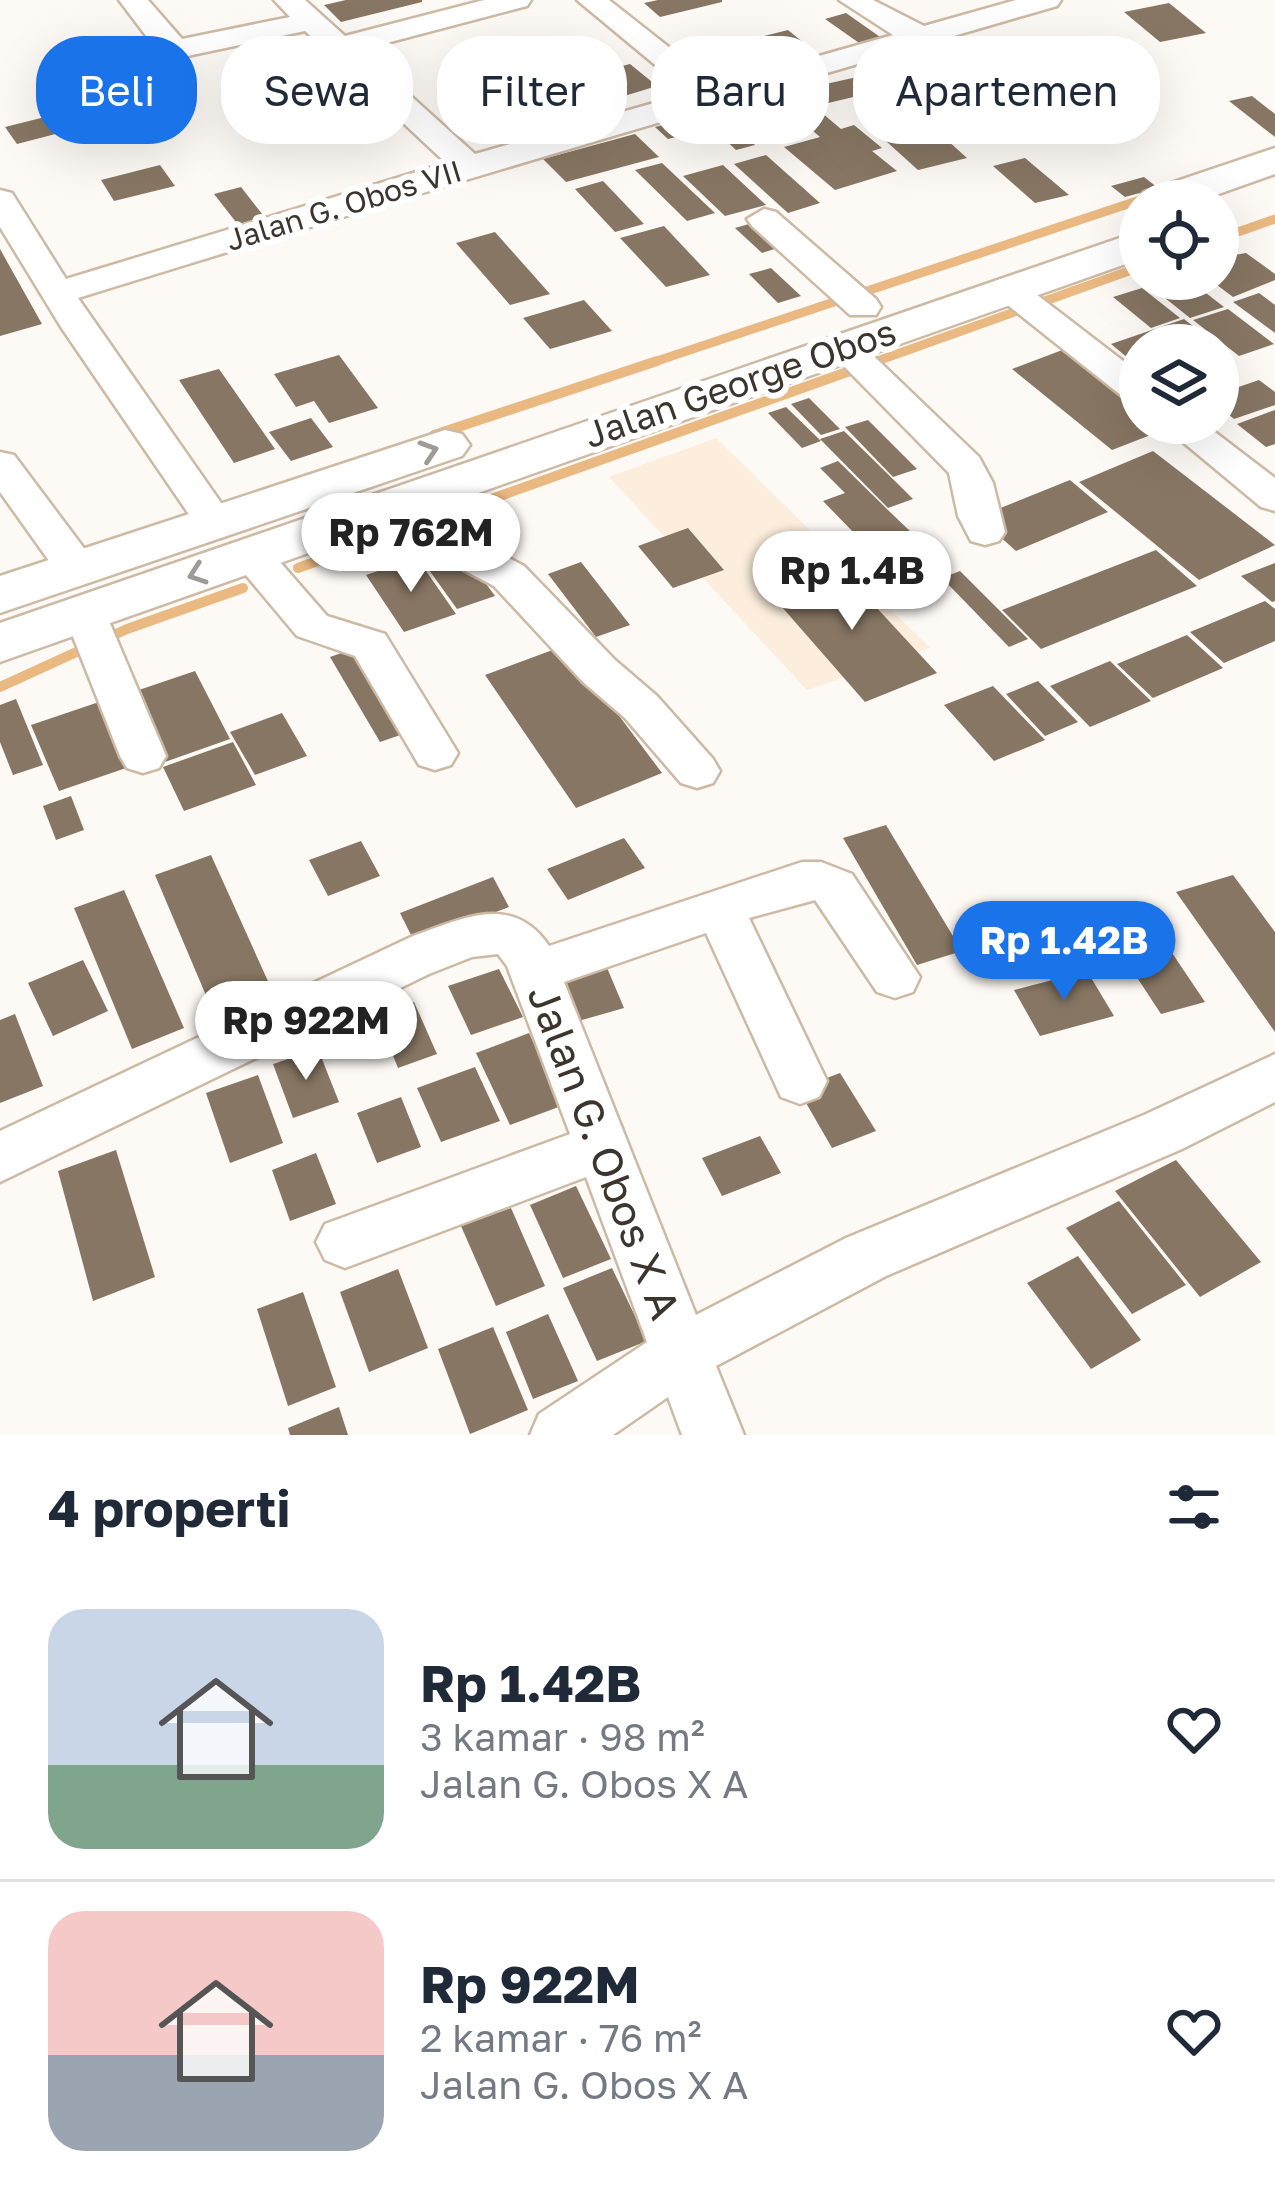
<!DOCTYPE html>
<html lang="id">
<head>
<meta charset="utf-8">
<style>
	:root { --surface:#fff; --page:#f6f6f7; --text:#1f2937; --muted:#747a83; --line:#e0e1e3; --accent:#1a73e8 }
	body { margin:0; font-family:"Golos Text",sans-serif; background:var(--page); color:var(--text); height:100vh; display:flex; flex-direction:column; font-size:45px; white-space:nowrap }
	* { box-sizing:border-box; margin:0 }
	p { font-size:39px; color:var(--muted) }
	.icon { flex:none; width:66px; height:66px; fill:none; stroke:currentColor; stroke-width:2; stroke-linecap:round; stroke-linejoin:round }
	.map { position:relative; height:1435px; overflow:hidden }
	.sheet { display:flex; flex-direction:column; background:var(--surface); flex:1 }
	.sheet>* { flex:none }
	.hud { position:absolute; left:36px; top:36px; width:1203px; height:108px; display:flex; gap:24px }
	.controls { position:absolute; left:1119px; top:180px; display:grid; gap:24px }
	.controls a { display:grid; place-items:center; width:120px; height:120px; border-radius:50%; background:var(--surface); box-shadow:0 12px 48px #0002; font-size:60px }
	.price { position:absolute; translate:-50% -102px; padding:0 27px; border-radius:42px; background:#fff; color:#222; font-size:39px; line-height:78px; filter:drop-shadow(0 3px 6px #0008) }
	.price::after { content:''; position:absolute; left:50%; top:72px; width:36px; height:27px; margin-left:-18px; background:inherit; clip-path:polygon(0 0,100% 0,50% 100%) }
	.price.selected { background:var(--accent); color:#fff }
	ul { padding:0; list-style:none }
	li { display:flex; align-items:center; gap:36px; height:300px; padding:0 48px }
	li+li { border-top:3px solid var(--line) }
	li span { display:grid; place-items:center; flex:none; width:336px; height:240px; border-radius:36px; color:#555 }
	li>.icon { margin-inline-start:auto }
	span .icon { width:144px; height:144px; fill:#fffc; stroke-width:1 }
	li b { font-size:51px }
	h2 { display:flex; justify-content:space-between; align-items:center; height:144px; padding:0 48px; font-size:51px }
	.chip { padding:0 42px; border-radius:48px; background:var(--surface); box-shadow:0 12px 48px #0002; font-size:42px; line-height:108px }
	.chip.selected { background:var(--accent); color:#fff }
	.map>svg:first-child { display:block }
	.built { fill:#fceddc }
	.lines { fill:none; stroke-linecap:round; stroke-linejoin:round }
	.stream-far1 { stroke:#eab981; stroke-width:9 }
	.stream { stroke:#eab981; stroke-width:10 }
	.building { fill:#877663 }
	.minor-casing { stroke:#cdbaa5; stroke-width:5 }
	.major-casing { stroke:#cdbaa5; stroke-width:5 }
	.minor { fill:#fff; fill-rule:evenodd }
	.major { fill:#fff; fill-rule:evenodd }
	.oneway { stroke:#9e9a96 }
	.labels { text-anchor:middle; stroke-width:12; stroke-linejoin:round; paint-order:stroke }
	.far-street-label { font-size:30px; fill:#3c352d; stroke:#fff }
	.street-label { font-size:36px; fill:#3c352d; stroke:#fff }
	.near-street-label { font-size:42px; fill:#3c352d; stroke:#fff }
</style>
</head>
<body>
<div class="map">
<svg width="1275" height="1435" viewBox="0 0 1275 1435">
	<rect width="100%" height="100%" fill="#fdf9f5"/>
	<!-- built -->
	<polygon class="built" points="716,438 930,648 807,690 609,477"/>
	<g class="lines">
		<!-- stream-far1 -->
		<g class="stream-far1">
			<polyline points="1218,239 1275,219"/>
			<polyline points="648,364 1149,197"/>
			<polyline points="869,364 1140,267"/>
		</g>
		<!-- stream -->
		<g class="stream">
			<polyline points="434,435 657,361"/>
			<polyline points="298,568 878,361"/>
			<polyline points="0,687 127,629 243,588"/>
		</g>
	</g>
	<!-- building -->
	<g class="building">
		<polygon points="346,0 422,0 422,2 341,22 324,5"/>
		<polygon points="658,0 722,0 722,2 660,17 644,3"/>
		<polygon points="1169,3 1206,33 1160,42 1124,12"/>
		<polygon points="846,13 883,39 862,45 825,19"/>
		<polygon points="788,30 826,61 789,70 752,39"/>
		<polygon points="982,38 1022,72 992,79 952,44"/>
		<polygon points="630,64 657,86 608,101 580,77"/>
		<polygon points="332,69 346,83 295,96 282,83"/>
		<polygon points="875,73 891,88 824,104 808,88"/>
		<polygon points="370,80 383,93 319,110 307,97"/>
		<polygon points="1099,83 1112,95 1075,102 1063,90"/>
		<polygon points="1252,96 1275,114 1275,137 1229,101"/>
		<polygon points="81,108 94,124 17,144 5,127"/>
		<polygon points="915,111 967,158 918,170 866,123"/>
		<polygon points="715,112 727,124 668,139 655,127"/>
		<polygon points="822,113 841,129 854,125 882,148 872,151 897,171 835,190 784,147 820,137 800,120"/>
		<polygon points="737,128 755,145 736,150 718,133"/>
		<polygon points="635,134 659,157 566,182 543,159"/>
		<polygon points="766,155 820,203 788,213 734,164"/>
		<polygon points="1025,158 1069,195 1035,203 993,166"/>
		<polygon points="662,163 715,213 687,221 635,170"/>
		<polygon points="160,165 175,186 114,201 101,180"/>
		<polygon points="723,165 766,205 725,216 683,176"/>
		<polygon points="1144,177 1158,188 1125,197 1111,186"/>
		<polygon points="603,181 644,224 615,232 575,189"/>
		<polygon points="241,187 266,219 239,226 214,194"/>
		<polygon points="756,222 784,246 762,253 735,228"/>
		<polygon points="664,226 710,275 666,287 620,238"/>
		<polygon points="495,232 550,294 510,305 456,243"/>
		<polygon points="0,249 42,324 0,336"/>
		<polygon points="1246,253 1275,274 1275,280 1233,297 1209,279 1218,279 1218,258"/>
		<polygon points="771,268 801,296 778,303 749,274"/>
		<polygon points="1193,283 1224,307 1190,318 1160,294"/>
		<polygon points="1142,288 1180,318 1151,328 1113,297"/>
		<polygon points="1259,293 1275,305 1275,333 1233,302"/>
		<polygon points="584,300 612,331 550,349 523,318"/>
		<polygon points="1228,309 1274,344 1239,356 1193,320"/>
		<polygon points="1184,319 1217,345 1140,345 1140,368 1111,344"/>
		<polygon points="1065,349 1140,409 1140,423 1158,423 1166,429 1112,450 1012,369"/>
		<polygon points="339,355 378,408 329,423 314,401 296,407 274,374"/>
		<polygon points="219,369 275,449 234,463 179,380"/>
		<polygon points="1259,380 1275,392 1275,405 1234,419 1218,406 1218,394"/>
		<polygon points="809,398 840,429 821,435 791,404"/>
		<polygon points="786,407 821,441 802,448 768,413"/>
		<polygon points="1275,410 1275,444 1266,447 1237,424"/>
		<polygon points="311,418 333,447 291,461 269,432"/>
		<polygon points="868,420 917,469 893,477 845,427"/>
		<polygon points="844,431 902,488 913,499 888,508 820,439"/>
		<polygon points="1153,451 1275,545 1199,580 1079,482"/>
		<polygon points="838,461 890,512 936,556 888,568 823,501 845,493 820,468"/>
		<polygon points="1070,480 1108,512 1016,551 978,517"/>
		<polygon points="688,528 724,570 673,588 638,546"/>
		<polygon points="451,536 495,596 457,609 414,549"/>
		<polygon points="1156,550 1197,586 1041,649 1002,610"/>
		<polygon points="417,558 456,614 404,632 366,575"/>
		<polygon points="581,562 630,625 596,637 548,574"/>
		<polygon points="1275,563 1275,601 1272,602 1241,576"/>
		<polygon points="837,565 937,673 865,702 768,591"/>
		<polygon points="960,571 1028,639 1009,647 942,578"/>
		<polygon points="1265,601 1275,609 1275,641 1224,663 1190,632"/>
		<polygon points="1187,635 1223,668 1153,698 1117,664"/>
		<polygon points="566,645 662,773 576,808 485,675"/>
		<polygon points="358,647 409,732 380,742 330,657"/>
		<polygon points="1110,661 1151,701 1090,727 1050,686"/>
		<polygon points="195,671 230,739 162,763 130,693"/>
		<polygon points="1038,681 1078,722 1045,736 1006,694"/>
		<polygon points="993,686 1045,740 994,761 944,705"/>
		<polygon points="16,699 43,765 13,775 0,742 0,705"/>
		<polygon points="99,702 129,767 59,791 31,725"/>
		<polygon points="282,713 307,756 255,775 230,732"/>
		<polygon points="233,742 256,785 184,811 163,767"/>
		<polygon points="71,796 84,830 56,840 43,806"/>
		<polygon points="886,825 962,951 917,965 843,838"/>
		<polygon points="624,838 645,868 568,900 547,869"/>
		<polygon points="361,841 380,876 328,896 309,860"/>
		<polygon points="211,855 272,990 213,1012 155,875"/>
		<polygon points="1233,875 1275,932 1275,1032 1176,892"/>
		<polygon points="493,877 509,907 415,943 400,913"/>
		<polygon points="124,890 184,1028 132,1049 74,908"/>
		<polygon points="1160,935 1205,1002 1161,1014 1117,947"/>
		<polygon points="602,956 624,1008 568,1024 547,972"/>
		<polygon points="83,960 108,1011 53,1036 28,983"/>
		<polygon points="499,969 523,1017 471,1035 448,986"/>
		<polygon points="1087,971 1114,1016 1040,1036 1014,990"/>
		<polygon points="414,1002 437,1054 398,1068 377,1016"/>
		<polygon points="15,1014 43,1086 0,1103 0,1020"/>
		<polygon points="529,1033 564,1105 510,1125 476,1053"/>
		<polygon points="318,1049 339,1102 293,1118 273,1064"/>
		<polygon points="475,1067 500,1121 441,1142 417,1088"/>
		<polygon points="840,1073 876,1131 832,1148 798,1089"/>
		<polygon points="258,1075 283,1143 230,1163 206,1093"/>
		<polygon points="401,1097 421,1147 377,1163 357,1113"/>
		<polygon points="760,1136 781,1173 722,1196 702,1158"/>
		<polygon points="116,1150 155,1277 93,1301 58,1171"/>
		<polygon points="316,1153 336,1204 290,1221 272,1170"/>
		<polygon points="1176,1160 1261,1262 1200,1297 1115,1191"/>
		<polygon points="576,1186 611,1259 563,1278 530,1205"/>
		<polygon points="1119,1201 1186,1285 1132,1314 1066,1228"/>
		<polygon points="511,1208 545,1286 496,1306 461,1226"/>
		<polygon points="1078,1256 1141,1340 1091,1369 1027,1283"/>
		<polygon points="612,1268 647,1341 597,1361 563,1288"/>
		<polygon points="398,1269 428,1348 369,1372 340,1292"/>
		<polygon points="303,1292 336,1387 288,1406 257,1309"/>
		<polygon points="548,1314 578,1381 533,1399 506,1332"/>
		<polygon points="493,1327 528,1410 470,1434 438,1349"/>
		<polygon points="339,1407 348,1435 290,1435 288,1428"/>
	</g>
	<g class="lines">
		<!-- minor casing -->
		<g class="minor-casing">
			<g id="minor">
				<path d="M119,0H148L182,39L290,17L274,0H305L345,36L484,0H531L527,6L360,50L475,154L689,93L577,0H609L717,85L893,35L839,0H873L924,26L1016,0H1061L1057,6C732,100 404,197 78,298L235,523L229,532L215,536L201,532L61,327L0,227V190L12,193L66,279L446,163L305,31L178,58L156,49Z"/>
				<polygon points="764,209 776,212 876,299 881,307 876,315 850,315 752,226 747,219"/>
				<polygon points="1007,277 1019,281 1140,374 1140,403 1127,400 995,295 989,288 995,281"/>
				<polygon points="844,337 857,340 979,457 993,483 1005,532 999,541 985,545 971,541 958,516 949,473 826,348 831,340"/>
				<polygon points="1160,423 1203,423 1275,478 1275,511 1261,507"/>
				<polygon points="0,452 14,455 92,559 98,569 92,579 77,583 62,579 0,492"/>
				<polygon points="419,482 433,486 488,547 524,566 615,660 657,696 713,759 720,771 713,783 697,788 681,783 625,718 583,682 494,586 458,567 399,495 405,486"/>
				<polygon points="251,542 266,546 327,616 385,634 458,753 451,765 435,770 419,765 355,656 297,636 230,556 236,546"/>
				<polygon points="85,599 100,604 106,614 166,756 159,768 143,773 127,768 120,756 64,614 70,604"/>
				<path d="M802,862H821L852,874L920,977L913,992L895,998L877,992L815,900L749,918L827,1081L819,1097L800,1104L781,1097L706,933L564,982L696,1315L846,1238L1144,1115L1275,1054V1102L1182,1149L886,1276L716,1366L744,1435H682L668,1397L613,1435H530L539,1414L647,1342L586,1177L345,1268L325,1260L316,1242L325,1224L570,1134L507,966L498,954L472,957L429,974L0,1182V1131L413,936C464,918 513,893 549,946Z"/>
			</g>
		</g>
		<!-- major casing -->
		<g class="major-casing">
			<g id="major">
				<polygon points="1275,148 1275,174 1199,201 1138,201 1144,192"/>
				<polygon points="1140,231 1140,259 0,662 0,623"/>
				<polygon points="445,430 462,434 470,445 462,456 0,613 0,576"/>
			</g>
		</g>
		<!-- minor -->
		<use href="#minor" class="minor"/>
		<!-- major -->
		<use href="#major" class="major"/>
	</g>
	<!-- one-way arrows -->
	<defs><path id="oneway-chevron" d="M-2-3.5L2.5 0L-2 3.5" fill="none" stroke-width="1.6" stroke-linecap="round" stroke-linejoin="round" transform="scale(3)"/></defs>
	<g class="oneway">
		<use href="#oneway-chevron" transform="translate(429 451) rotate(-18)"/>
		<use href="#oneway-chevron" transform="translate(197 574) rotate(161)"/>
	</g>
	<g class="labels">
		<!-- far-street labels -->
		<g class="far-street-label">
			<text transform="translate(344 206) rotate(-17)" y="10">Jalan G. Obos VII</text>
		</g>
		<!-- street labels -->
		<g class="street-label">
			<text transform="translate(740 383) rotate(-19)" y="13">Jalan George Obos</text>
		</g>
		<!-- near-street labels -->
		<g class="near-street-label">
			<text transform="translate(604 1152) rotate(69)" y="15">Jalan G. Obos X A</text>
		</g>
	</g>
</svg>
<div class="controls">
<a><svg class="icon" aria-label="locate" viewBox="0 0 24 24"><circle cx="12" cy="12" r="6"/><path d="M12 2v4M12 18v4M2 12h4M18 12h4"/></svg></a>
<a><svg class="icon" aria-label="layers" viewBox="0 0 24 24"><path d="M12 4l9 5-9 5-9-5zM3 14l9 5 9-5"/></svg></a>
</div>
<b class="price" style="left:411px;top:595px">Rp 762M</b>
<b class="price" style="left:852px;top:633px">Rp 1.4B</b>
<b class="price selected" style="left:1064px;top:1003px">Rp 1.42B</b>
<b class="price" style="left:306px;top:1083px">Rp 922M</b>
<div class="hud">
<a class="chip selected">Beli</a>
<a class="chip">Sewa</a>
<a class="chip">Filter</a>
<a class="chip">Baru</a>
<a class="chip">Apartemen</a>
</div>
</div>
<section class="sheet">
<h2>4 properti<svg class="icon" aria-label="filters" viewBox="0 0 24 24"><path d="M4 7h16M4 17h16"/><circle cx="9" cy="7" r="2"/><circle cx="15" cy="17" r="2"/></svg></h2>
<ul>
<li><span style="background:linear-gradient(#c9d6e8 65%,#7fa58c 0)"><svg class="icon" aria-label="home" viewBox="0 0 24 24"><path d="M3 11l9-7 9 7M6 9v11h12V9"/></svg></span><div><b>Rp 1.42B</b><p>3 kamar · 98 m²</p><p>Jalan G. Obos X A</p></div><svg class="icon" aria-label="heart" viewBox="0 0 24 24"><path d="M12 20l-8-8c-3-5 5-10 8-4 3-6 11-1 8 4z"/></svg></li>
<li><span style="background:linear-gradient(#f6c9c9 60%,#9aa5b1 0)"><svg class="icon" aria-label="home" viewBox="0 0 24 24"><path d="M3 11l9-7 9 7M6 9v11h12V9"/></svg></span><div><b>Rp 922M</b><p>2 kamar · 76 m²</p><p>Jalan G. Obos X A</p></div><svg class="icon" aria-label="heart" viewBox="0 0 24 24"><path d="M12 20l-8-8c-3-5 5-10 8-4 3-6 11-1 8 4z"/></svg></li>
</ul>
</section>
</body>
</html>
